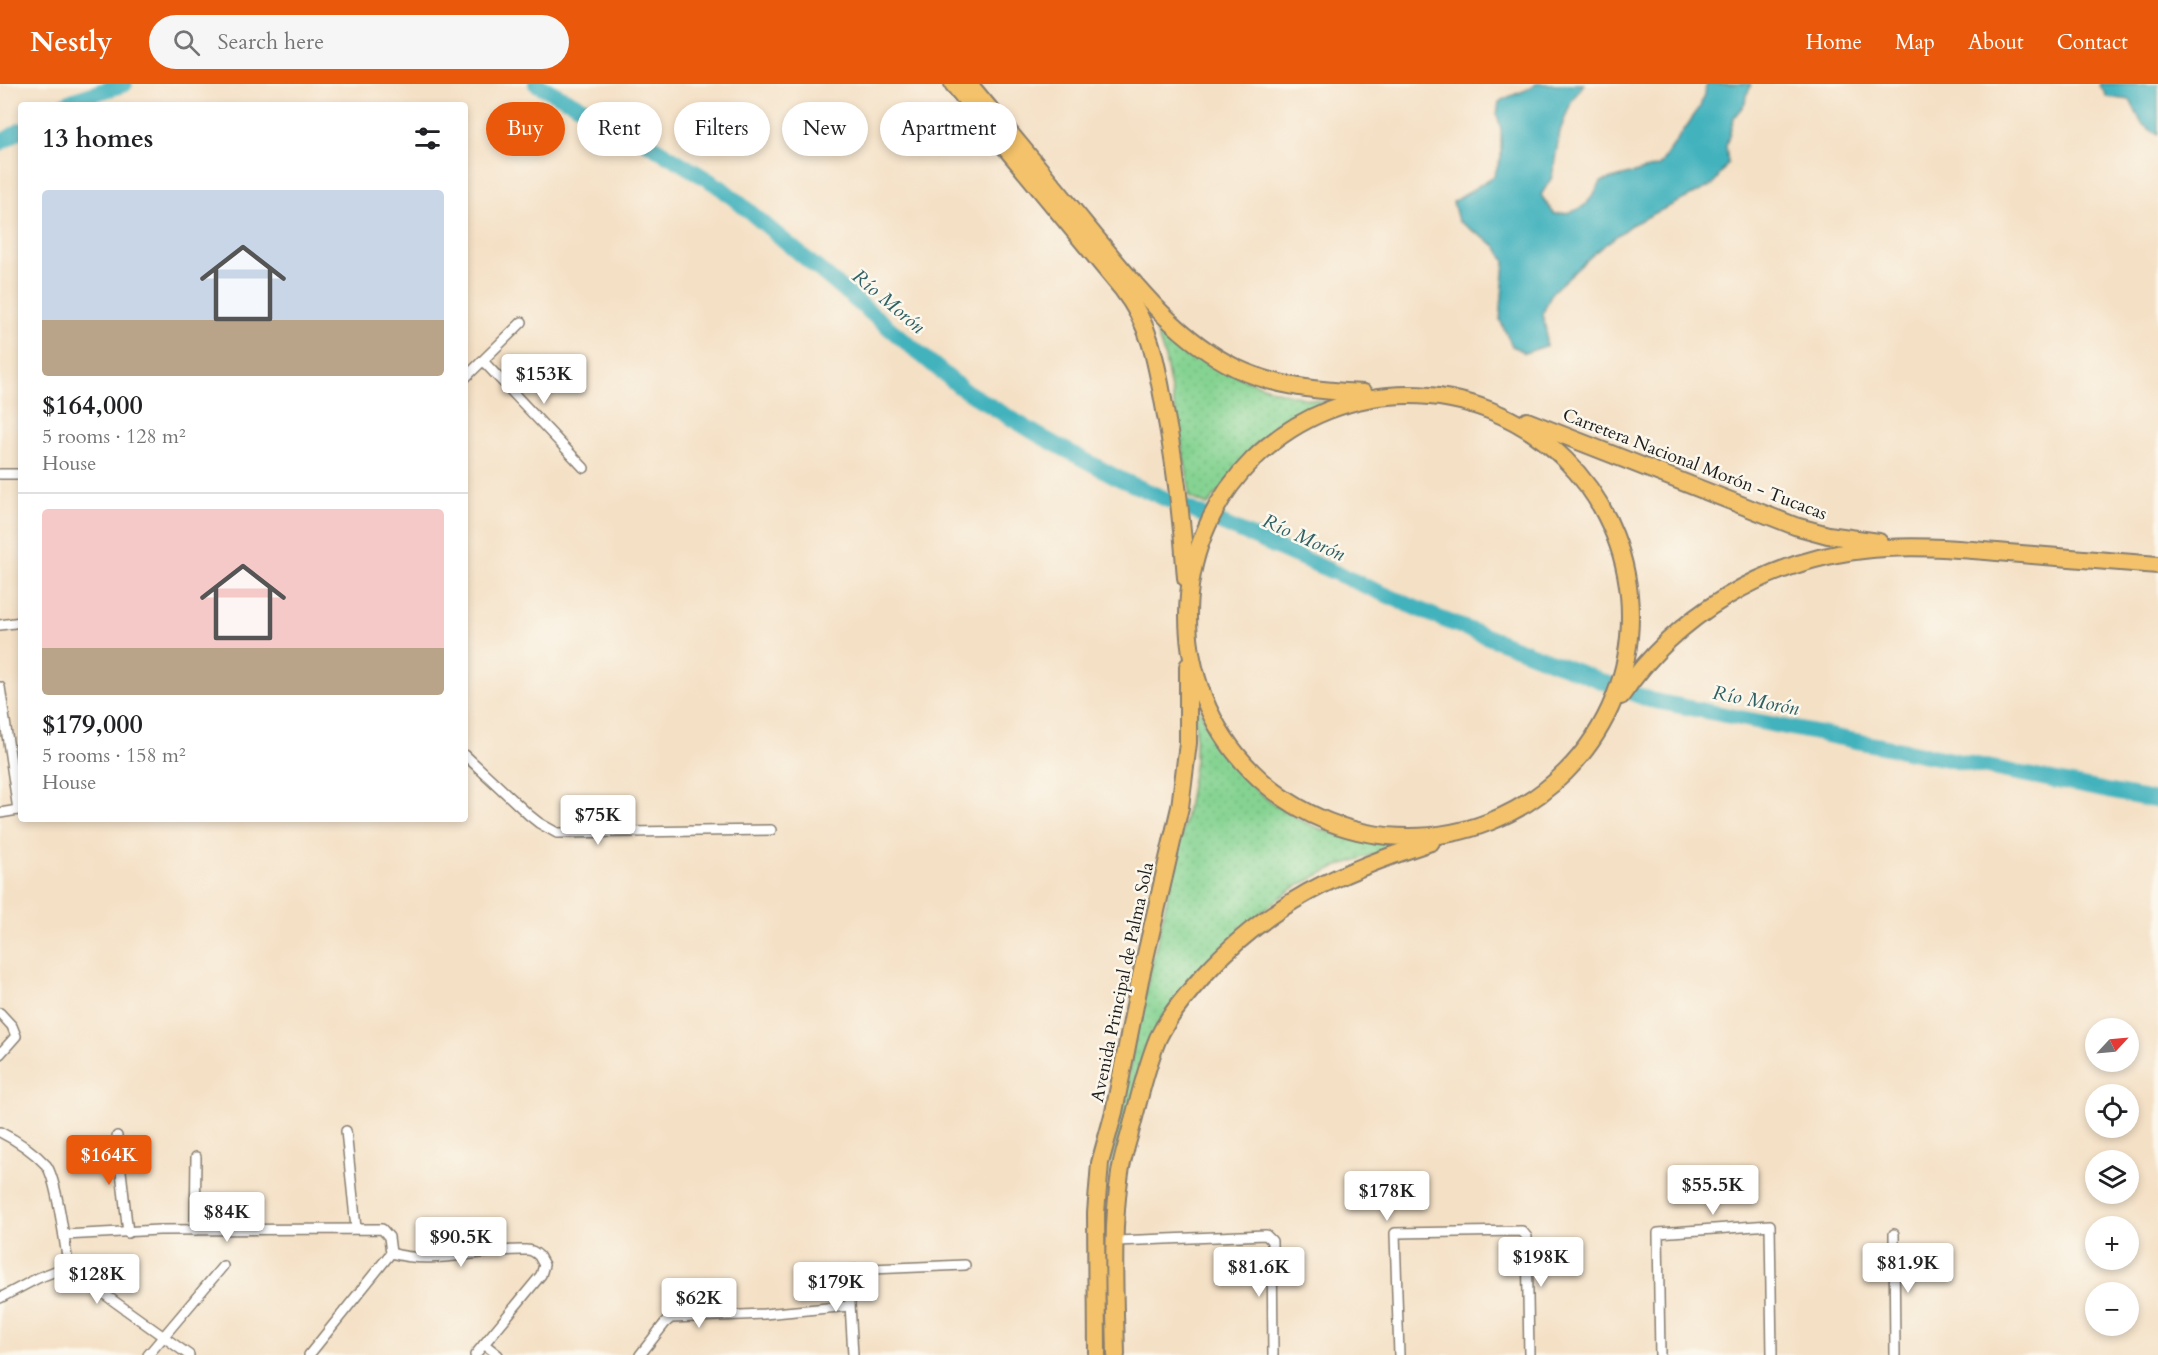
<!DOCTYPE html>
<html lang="en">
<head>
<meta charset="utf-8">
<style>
	:root { --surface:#fff; --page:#f6f6f6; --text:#202124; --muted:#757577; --line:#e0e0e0; --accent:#ea580c }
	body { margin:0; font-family:Cardo,serif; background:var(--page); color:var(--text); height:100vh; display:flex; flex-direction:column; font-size:22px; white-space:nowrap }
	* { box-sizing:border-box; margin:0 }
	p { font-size:20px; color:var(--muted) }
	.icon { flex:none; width:33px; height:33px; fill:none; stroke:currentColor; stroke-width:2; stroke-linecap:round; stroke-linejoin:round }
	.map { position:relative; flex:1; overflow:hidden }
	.sheet { position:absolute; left:18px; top:18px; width:450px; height:720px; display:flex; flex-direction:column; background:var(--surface); border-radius:6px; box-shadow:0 3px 9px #0003 }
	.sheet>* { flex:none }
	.guide { position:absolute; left:486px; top:18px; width:570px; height:54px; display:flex; gap:12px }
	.needle { width:39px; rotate:64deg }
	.controls { position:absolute; left:2085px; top:934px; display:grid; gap:12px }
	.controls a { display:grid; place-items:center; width:54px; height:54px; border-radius:50%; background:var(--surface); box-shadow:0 3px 9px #0003; font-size:30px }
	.price { position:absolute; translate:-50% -51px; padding:0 14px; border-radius:6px; background:#fff; color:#222; font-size:20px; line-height:39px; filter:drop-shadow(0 2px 3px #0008) }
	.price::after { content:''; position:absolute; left:50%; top:36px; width:18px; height:14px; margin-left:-9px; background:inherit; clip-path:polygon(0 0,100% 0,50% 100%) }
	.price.active { background:var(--accent); color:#fff }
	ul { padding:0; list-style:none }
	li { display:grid; align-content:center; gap:12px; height:318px; padding:0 24px }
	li+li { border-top:2px solid var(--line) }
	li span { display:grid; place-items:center; height:186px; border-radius:6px; color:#555 }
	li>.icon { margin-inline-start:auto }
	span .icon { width:108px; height:108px; fill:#fffc; stroke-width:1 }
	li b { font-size:26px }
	h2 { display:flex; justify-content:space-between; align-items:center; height:72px; padding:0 24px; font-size:26px }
	.pill { padding:0 21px; border-radius:27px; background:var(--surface); box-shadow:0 3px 9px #0003; font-size:21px; line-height:54px }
	.pill.active { background:var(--accent); color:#fff }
	header { display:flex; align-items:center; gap:36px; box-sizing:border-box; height:84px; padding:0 30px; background:var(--accent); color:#fff }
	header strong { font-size:28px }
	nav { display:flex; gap:33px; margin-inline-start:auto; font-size:21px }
	.search { width:420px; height:54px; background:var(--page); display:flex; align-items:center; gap:15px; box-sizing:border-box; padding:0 21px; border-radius:33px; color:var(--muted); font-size:22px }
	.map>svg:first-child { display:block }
	.grass { fill:url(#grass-dots); stroke:#507857; stroke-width:1.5 }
	.water { fill:#43b2bd; stroke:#30676c; stroke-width:1.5 }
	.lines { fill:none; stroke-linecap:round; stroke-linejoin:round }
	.river { stroke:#43b2bd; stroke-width:16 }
	.street-casing { stroke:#887e70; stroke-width:12 }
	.highway-casing { stroke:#887e70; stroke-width:20 }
	.street { stroke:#fff; stroke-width:9 }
	.highway { stroke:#f3c26a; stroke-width:16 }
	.labels { text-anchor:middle; stroke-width:5; stroke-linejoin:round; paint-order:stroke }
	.street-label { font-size:18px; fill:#1c1c1c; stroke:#fbf7ec }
	.water-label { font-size:20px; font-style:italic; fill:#2e6064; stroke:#fbf7ec }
</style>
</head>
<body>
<header>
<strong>Nestly</strong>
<div class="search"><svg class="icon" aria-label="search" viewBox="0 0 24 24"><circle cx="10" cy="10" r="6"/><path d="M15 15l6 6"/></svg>Search here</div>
<nav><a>Home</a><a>Map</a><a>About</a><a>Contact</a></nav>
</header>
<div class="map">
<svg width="2158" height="1271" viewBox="0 0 2158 1271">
	<defs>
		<pattern id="grass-dots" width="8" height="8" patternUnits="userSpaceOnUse" patternTransform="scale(1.5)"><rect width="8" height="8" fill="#85d392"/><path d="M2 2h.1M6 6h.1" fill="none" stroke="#72b57d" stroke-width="1.8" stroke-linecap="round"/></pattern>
	</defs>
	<rect width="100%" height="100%" fill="#fbf7ec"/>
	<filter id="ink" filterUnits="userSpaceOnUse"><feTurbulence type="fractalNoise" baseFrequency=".0167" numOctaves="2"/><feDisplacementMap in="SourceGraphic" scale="12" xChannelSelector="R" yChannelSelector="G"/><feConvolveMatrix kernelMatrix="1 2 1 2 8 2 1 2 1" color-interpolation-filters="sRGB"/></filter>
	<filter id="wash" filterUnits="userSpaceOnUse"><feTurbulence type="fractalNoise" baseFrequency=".008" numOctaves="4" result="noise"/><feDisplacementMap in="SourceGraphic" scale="24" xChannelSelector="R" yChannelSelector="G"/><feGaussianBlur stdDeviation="1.35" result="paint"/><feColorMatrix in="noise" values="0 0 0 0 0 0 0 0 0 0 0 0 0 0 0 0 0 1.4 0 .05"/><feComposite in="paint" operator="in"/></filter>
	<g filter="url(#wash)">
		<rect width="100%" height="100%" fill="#f4e0c5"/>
		<!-- grass -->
		<g class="grass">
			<path d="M1151,232C1173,248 1194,269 1218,282C1251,300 1289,313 1327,318L1294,333L1256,360L1208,421L1189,413V400L1165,274Z"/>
			<path d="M1196,620C1206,637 1214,656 1226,672C1256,716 1307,746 1359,756C1372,759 1387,758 1401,759L1400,762L1335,783L1292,805L1261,828L1224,862L1163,932L1113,1092L1109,1091L1137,944L1185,737L1195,677Z"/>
		</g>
		<!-- water -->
		<g class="water">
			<path d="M1536,0H1584L1572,16L1560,47L1552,93L1541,111L1554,130C1581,129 1588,122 1601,98L1659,82L1700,23L1707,0H1751L1744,21L1734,33L1726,62L1728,79L1713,101L1631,141L1598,166L1552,208L1543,229L1546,247V262L1525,269L1512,262L1500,236L1505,177L1496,162L1458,137L1453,118L1494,92L1501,73V45L1497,31L1499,18C1511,10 1527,8 1536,0Z"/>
			<polygon points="2099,0 2158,0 2158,51 2142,40 2130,16 2107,13"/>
		</g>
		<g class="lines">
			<!-- river -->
			<g class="river">
				<polyline points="536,0 626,46 720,103 961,304 1040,352 1120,395 1439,534 1650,616 2158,717"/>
				<polyline points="64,21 74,16 125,0"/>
				<polyline points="0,59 21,46"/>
			</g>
		</g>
	</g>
	<g filter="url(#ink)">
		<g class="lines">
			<!-- street casing -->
			<g class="street-casing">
				<g id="street">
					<polyline points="483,277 584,384"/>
					<polyline points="465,294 522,238"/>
					<polyline points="0,390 21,390"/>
					<polyline points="0,541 21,538"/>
					<polyline points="0,603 18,726 0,729"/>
					<polyline points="465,671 529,731 539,739 557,749 771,746"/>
					<polyline points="0,929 12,942 16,952 0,970"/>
					<polyline points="346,1047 356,1144"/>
					<path d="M0,1048C16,1056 34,1068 46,1081C57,1094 66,1167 69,1187"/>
					<polyline points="117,1052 128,1149"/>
					<polyline points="195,1146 196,1073"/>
					<polyline points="1894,1150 1895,1271"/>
					<polyline points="64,1151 159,1146 382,1145 389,1153 391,1169 309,1271"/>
					<polyline points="1116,1157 1266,1151 1272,1157 1273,1271"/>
					<path d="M391,1169C433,1182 484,1164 527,1166C532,1166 535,1168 539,1172L544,1181L541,1191L475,1271"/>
					<polyline points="0,1214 38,1194 63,1184 79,1192 189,1271"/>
					<polyline points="484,1260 498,1271"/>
					<polyline points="148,1271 223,1182"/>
					<polyline points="640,1271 665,1239 671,1234 764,1230 849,1222"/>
					<polyline points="853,1271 848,1186 965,1181"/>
					<polyline points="1399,1271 1395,1149 1522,1147 1527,1153 1529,1271"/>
					<polyline points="1660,1271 1658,1149 1770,1141 1772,1271"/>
				</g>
			</g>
			<!-- highway casing -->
			<g class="highway-casing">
				<g id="highway">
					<path d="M953,0L1123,206C1151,242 1156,278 1164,321C1175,378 1182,435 1186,494"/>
					<path d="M969,0C1009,48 1049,96 1088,144C1131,196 1173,253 1236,284C1276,303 1320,307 1364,309"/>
					<circle cx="1409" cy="532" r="221"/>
					<polyline points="1527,337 1795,442 1828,451 1879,458"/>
					<path d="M1621,612C1676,531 1766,477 1863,466C1911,460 1960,465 2008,469C2058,473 2108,477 2158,481"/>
					<polyline points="1097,1271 1096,1129 1100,1079 1114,1028 1140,896 1180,723 1188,659 1188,582"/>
					<path d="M1116,1271C1115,1213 1111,1147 1120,1089C1122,1075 1127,1060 1131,1045C1139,1015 1146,983 1158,954C1169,931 1187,910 1203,892C1271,817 1338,789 1431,758"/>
				</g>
			</g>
			<!-- street -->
			<use href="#street" class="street"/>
			<!-- highway -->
			<use href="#highway" class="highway"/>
		</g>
	</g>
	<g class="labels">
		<!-- street labels -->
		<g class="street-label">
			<text transform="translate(1695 380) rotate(21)" y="6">Carretera Nacional Morón - Tucacas</text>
			<text transform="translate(1122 898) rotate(-78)" y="6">Avenida Principal de Palma Sola</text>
		</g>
		<!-- water labels -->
		<g class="water-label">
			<text transform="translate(889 217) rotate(40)" y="7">Río Morón</text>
			<text transform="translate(1304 453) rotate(24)" y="7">Río Morón</text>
			<text transform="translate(1756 616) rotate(11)" y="7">Río Morón</text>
		</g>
	</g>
</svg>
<div class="controls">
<a><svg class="needle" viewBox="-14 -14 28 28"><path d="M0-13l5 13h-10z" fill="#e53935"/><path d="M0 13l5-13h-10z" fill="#757577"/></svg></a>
<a><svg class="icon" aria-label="locate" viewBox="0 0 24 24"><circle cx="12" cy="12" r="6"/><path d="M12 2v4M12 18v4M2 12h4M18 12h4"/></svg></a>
<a><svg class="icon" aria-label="layers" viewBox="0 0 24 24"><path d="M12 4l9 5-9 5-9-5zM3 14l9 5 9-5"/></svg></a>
<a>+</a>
<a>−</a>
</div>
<b class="price" style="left:544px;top:321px">$153K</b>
<b class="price" style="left:598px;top:762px">$75K</b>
<b class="price active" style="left:109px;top:1102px">$164K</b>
<b class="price" style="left:1713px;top:1132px">$55.5K</b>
<b class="price" style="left:1387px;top:1138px">$178K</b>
<b class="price" style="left:227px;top:1159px">$84K</b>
<b class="price" style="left:461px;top:1184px">$90.5K</b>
<b class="price" style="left:1541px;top:1204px">$198K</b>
<b class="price" style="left:1908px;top:1210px">$81.9K</b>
<b class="price" style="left:1259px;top:1214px">$81.6K</b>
<b class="price" style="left:97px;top:1221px">$128K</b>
<b class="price" style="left:836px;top:1229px">$179K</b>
<b class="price" style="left:699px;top:1245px">$62K</b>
<div class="guide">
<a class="pill active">Buy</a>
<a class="pill">Rent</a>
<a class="pill">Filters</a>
<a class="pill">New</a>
<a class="pill">Apartment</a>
</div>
<section class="sheet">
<h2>13 homes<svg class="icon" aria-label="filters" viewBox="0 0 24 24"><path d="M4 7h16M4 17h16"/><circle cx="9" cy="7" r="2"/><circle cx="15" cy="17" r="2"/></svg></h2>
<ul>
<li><span style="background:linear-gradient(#c9d6e8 70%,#b9a48a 0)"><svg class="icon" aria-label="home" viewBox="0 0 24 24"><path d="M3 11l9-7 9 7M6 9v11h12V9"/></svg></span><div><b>$164,000</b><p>5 rooms · 128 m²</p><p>House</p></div></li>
<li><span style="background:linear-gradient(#f6c9c9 75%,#b9a48a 0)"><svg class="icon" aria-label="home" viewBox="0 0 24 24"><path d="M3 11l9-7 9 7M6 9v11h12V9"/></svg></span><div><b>$179,000</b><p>5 rooms · 158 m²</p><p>House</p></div></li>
</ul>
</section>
</div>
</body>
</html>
